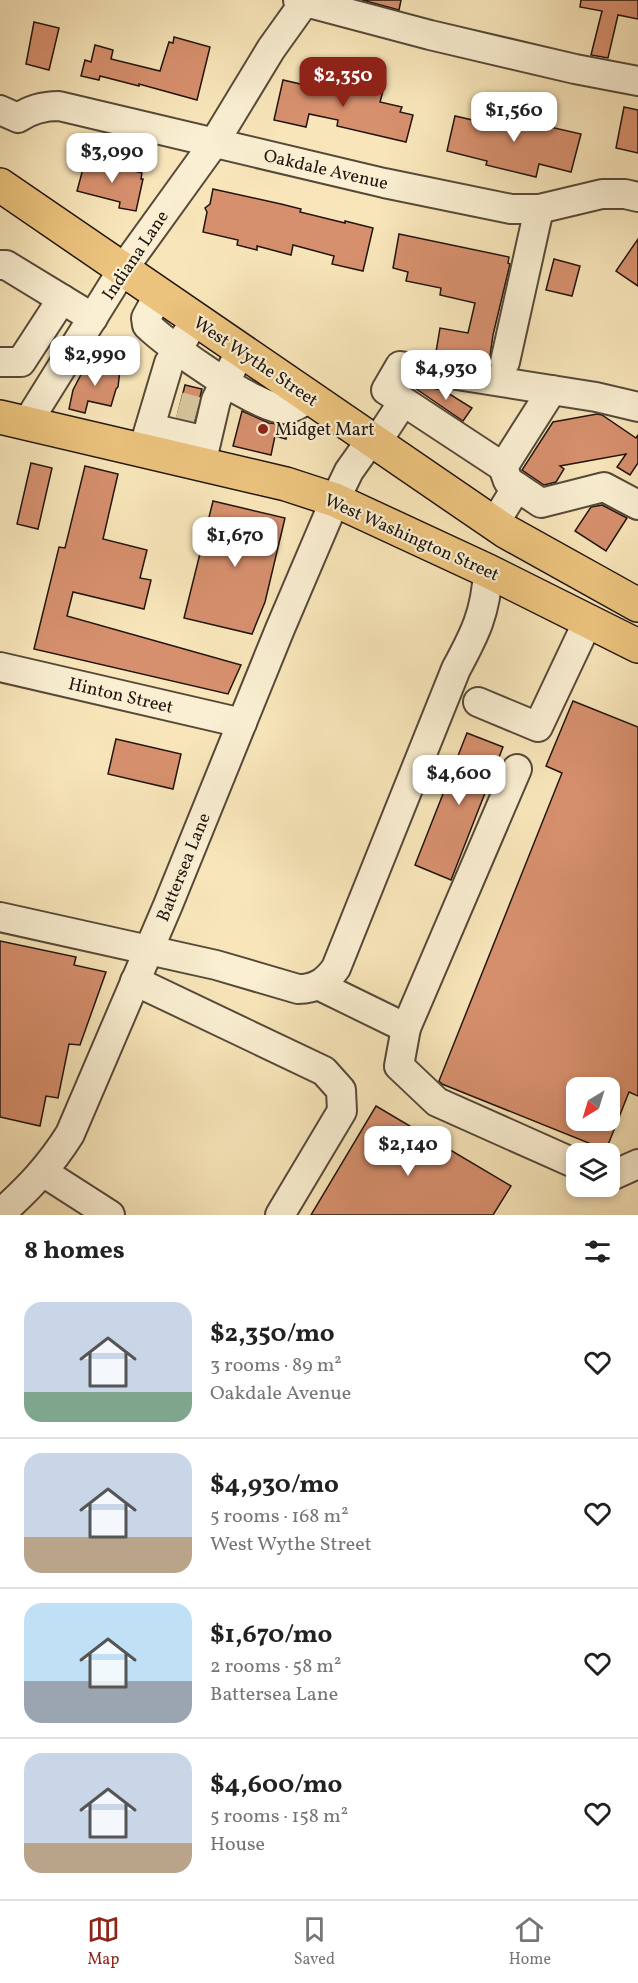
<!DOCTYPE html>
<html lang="en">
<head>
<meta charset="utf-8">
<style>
	:root { --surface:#fff; --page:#f2f2f2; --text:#222; --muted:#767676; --line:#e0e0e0; --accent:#8f2418 }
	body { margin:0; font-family:Vollkorn,serif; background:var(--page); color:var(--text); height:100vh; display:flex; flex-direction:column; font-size:22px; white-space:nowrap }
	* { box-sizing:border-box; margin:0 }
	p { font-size:20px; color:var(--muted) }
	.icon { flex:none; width:33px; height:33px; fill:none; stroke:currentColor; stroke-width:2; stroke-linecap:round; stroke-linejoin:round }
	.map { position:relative; height:1215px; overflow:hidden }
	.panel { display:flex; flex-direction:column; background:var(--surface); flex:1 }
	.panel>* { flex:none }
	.needle { width:39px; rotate:218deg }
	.buttons { position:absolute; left:566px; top:1077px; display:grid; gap:12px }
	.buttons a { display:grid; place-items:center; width:54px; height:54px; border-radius:12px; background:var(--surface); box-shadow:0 3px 9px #0003; font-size:30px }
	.price { position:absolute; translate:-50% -51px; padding:0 14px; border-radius:12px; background:#fff; color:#222; font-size:20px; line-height:39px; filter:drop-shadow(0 2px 3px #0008) }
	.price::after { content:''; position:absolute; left:50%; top:36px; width:18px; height:14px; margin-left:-9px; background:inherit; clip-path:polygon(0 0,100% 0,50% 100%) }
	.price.on { background:var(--accent); color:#fff }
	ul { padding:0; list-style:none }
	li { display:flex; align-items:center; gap:18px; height:150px; padding:0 24px }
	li+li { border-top:2px solid var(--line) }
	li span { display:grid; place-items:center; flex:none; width:168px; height:120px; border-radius:18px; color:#555 }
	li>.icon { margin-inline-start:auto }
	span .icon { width:72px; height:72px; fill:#fffc; stroke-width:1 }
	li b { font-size:26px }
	h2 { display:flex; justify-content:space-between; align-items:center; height:72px; padding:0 24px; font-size:26px }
	.tabs { display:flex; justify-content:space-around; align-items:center; height:84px; border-top:2px solid var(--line); background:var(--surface); font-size:16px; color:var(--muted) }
	.tabs a { display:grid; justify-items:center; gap:3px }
	.tabs .on { color:var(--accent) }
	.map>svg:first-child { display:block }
	.building { fill:#d7906e; stroke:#20150e; stroke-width:1.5; fill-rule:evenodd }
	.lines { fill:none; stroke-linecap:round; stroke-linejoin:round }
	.minor-tunnel { stroke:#d8c7a0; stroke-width:28; stroke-dasharray:28 14; stroke-linecap:butt }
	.minor-casing { stroke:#564939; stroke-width:32 }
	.major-casing { stroke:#20150e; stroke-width:36 }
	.minor { stroke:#faefd2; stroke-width:28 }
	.major { stroke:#ecc37d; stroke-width:33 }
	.poi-dot { fill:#8f2418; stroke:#faefd2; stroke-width:2 }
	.labels { text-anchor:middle; stroke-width:4.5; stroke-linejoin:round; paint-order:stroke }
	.street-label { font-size:18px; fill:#20150e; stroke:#faefd2 }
	.poi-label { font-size:18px; fill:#20150e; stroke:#faefd2; text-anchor:start }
</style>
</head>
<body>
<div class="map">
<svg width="638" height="1215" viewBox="0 0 638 1215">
	<rect width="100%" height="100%" fill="#f8e6ba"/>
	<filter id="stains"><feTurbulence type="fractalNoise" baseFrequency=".00333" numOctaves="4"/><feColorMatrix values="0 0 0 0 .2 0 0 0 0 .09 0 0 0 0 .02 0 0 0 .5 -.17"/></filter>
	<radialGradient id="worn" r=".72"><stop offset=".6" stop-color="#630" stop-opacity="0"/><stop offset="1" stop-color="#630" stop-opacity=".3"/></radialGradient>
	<!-- building -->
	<g class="building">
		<polygon points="362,0 401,0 399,10"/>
		<polygon points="581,0 638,0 638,19 618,15 608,58 591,55 602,11 580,7"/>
		<polygon points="34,22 59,28 49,70 26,64"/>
		<polygon points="174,37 210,47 197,100 139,84 139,86 100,76 99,80 81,76 85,60 91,62 95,45 113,50 111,59 160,71 169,42 173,43"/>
		<polygon points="326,79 383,91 380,102 402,107 400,112 413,115 406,142 337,126 338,120 309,114 306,127 274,120 283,80 322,89"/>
		<polygon points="624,107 638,110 638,153 616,148"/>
		<polygon points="494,109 538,120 537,124 581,134 571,172 539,164 536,177 486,165 487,161 447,151 455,116 490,124"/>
		<polygon points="89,160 142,173 141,179 143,179 136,211 119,208 120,202 77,191 84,165 87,166"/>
		<polygon points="213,189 281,204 301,209 300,212 345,223 345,221 373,228 363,271 332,264 334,256 293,245 291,255 257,246 257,250 237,245 238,240 203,232 207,212 205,208 210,204"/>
		<polygon points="399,234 509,257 508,263 510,264 493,335 489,363 452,354 436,352 440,328 468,333 475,303 440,295 441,288 406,281 408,272 393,268"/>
		<polygon points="638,239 638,286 616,271"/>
		<polygon points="554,259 580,266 572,296 546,290"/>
		<polygon points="87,363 120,370 118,387 116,389 111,406 88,401 85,413 69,409 73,390"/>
		<polygon points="409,384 443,390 472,408 463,421"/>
		<polygon points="185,385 202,389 194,421 177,417"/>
		<polygon points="242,411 269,423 289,425 286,439 275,436 271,455 233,446"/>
		<polygon points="597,414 602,415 636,438 638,435 638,463 630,475 617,467 626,454 560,466 564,469 556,482 544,485 522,470 553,422"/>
		<polygon points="31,463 52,468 38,529 17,524"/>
		<polygon points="85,466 118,474 103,539 147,550 140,578 151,580 144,609 73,592 67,616 241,665 228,694 34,649 59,547 65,548"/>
		<polygon points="213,501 285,518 265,602 252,634 184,618"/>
		<polygon points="602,505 627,518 606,551 575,531 591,507"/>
		<path d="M573,701L638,727V1096L629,1092L606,1150L442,1084L439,1081L562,773L546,766ZM576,1088H609V1120H576Z"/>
		<polygon points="467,733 503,747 451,880 415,865"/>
		<polygon points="116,739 181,754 173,789 108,774"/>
		<polygon points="0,941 76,957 74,965 106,972 80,1045 69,1044 58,1098 46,1096 40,1126 0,1117"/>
		<polygon points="376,1106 511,1186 493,1215 311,1215"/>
	</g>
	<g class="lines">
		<!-- minor-tunnel -->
		<polyline class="minor-tunnel" points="179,406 197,411"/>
		<!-- minor casing -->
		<g class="minor-casing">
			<g id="minor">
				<polyline points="298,0 430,35 575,69 638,81"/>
				<path d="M0,110L18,118C31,109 44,106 59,106L384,183L511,209H539L602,194H625L638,197"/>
				<polyline points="0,265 6,265 93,318"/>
				<path d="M159,294L146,318L147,325C167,345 258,410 285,409C293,409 303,401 310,398"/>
				<polyline points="0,362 21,362 62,299"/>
				<polyline points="505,362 539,209"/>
				<polyline points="27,423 123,269 214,143 271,49 306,0"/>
				<polyline points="150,428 206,441"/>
				<polyline points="376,443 403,402"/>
				<polyline points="143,450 169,363 186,335"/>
				<polyline points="201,464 216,400 234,364"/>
				<polyline points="503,467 552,390"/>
				<polyline points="517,487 541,503 604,487 638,505"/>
				<polyline points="494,524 517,487 508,481 503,467 386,390 400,366 596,397 638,407"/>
				<polyline points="0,667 242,723"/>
				<polyline points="478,702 538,727 588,621"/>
				<path d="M0,917L216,965L298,989C316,989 326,982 336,968L456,669C475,634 486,612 488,571"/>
				<polyline points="135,981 324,1071 341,1090 342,1111 280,1215"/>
				<polyline points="318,985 406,1028 399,1066 437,1102 576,1164"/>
				<polyline points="406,1028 517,769"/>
				<polyline points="43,1172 110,1215"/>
				<polyline points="609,1177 638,1164"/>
				<path d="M0,1214C28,1189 50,1166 70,1134L168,905L280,629L335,500L349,471L371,440"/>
			</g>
		</g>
		<!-- major casing -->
		<g class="major-casing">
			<g id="major">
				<polyline points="0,185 505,531 638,605"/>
				<polyline points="0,417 286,484 335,500 488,571 638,646"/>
			</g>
		</g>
		<!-- minor -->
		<use href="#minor" class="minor"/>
		<!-- major -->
		<use href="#major" class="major"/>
	</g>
	<!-- markers -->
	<circle class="poi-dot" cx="263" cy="429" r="6"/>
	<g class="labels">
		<!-- street labels -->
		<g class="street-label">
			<text transform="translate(326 169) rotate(13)" y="6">Oakdale Avenue</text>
			<text transform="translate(135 255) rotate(-56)" y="6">Indiana Lane</text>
			<text transform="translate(256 361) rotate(34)" y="6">West Wythe Street</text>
			<text transform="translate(412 537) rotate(24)" y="6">West Washington Street</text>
			<text transform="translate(121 695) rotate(13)" y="6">Hinton Street</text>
			<text transform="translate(183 867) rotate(-68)" y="6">Battersea Lane</text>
		</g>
		<!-- poi labels -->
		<g class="poi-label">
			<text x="275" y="435">Midget Mart</text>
		</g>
	</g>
	<rect width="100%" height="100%" filter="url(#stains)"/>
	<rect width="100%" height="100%" fill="url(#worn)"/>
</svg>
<div class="buttons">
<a><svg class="needle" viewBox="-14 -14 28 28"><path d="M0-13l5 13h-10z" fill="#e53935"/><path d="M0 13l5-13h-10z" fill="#767676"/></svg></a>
<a><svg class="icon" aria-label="layers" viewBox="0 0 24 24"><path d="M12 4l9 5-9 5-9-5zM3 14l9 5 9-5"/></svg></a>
</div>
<b class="price on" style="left:343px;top:108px">$2,350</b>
<b class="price" style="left:514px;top:143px">$1,560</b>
<b class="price" style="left:112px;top:184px">$3,090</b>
<b class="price" style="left:95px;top:387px">$2,990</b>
<b class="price" style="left:446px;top:401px">$4,930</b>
<b class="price" style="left:235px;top:568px">$1,670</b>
<b class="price" style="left:459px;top:806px">$4,600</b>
<b class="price" style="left:408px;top:1177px">$2,140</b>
</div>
<section class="panel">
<h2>8 homes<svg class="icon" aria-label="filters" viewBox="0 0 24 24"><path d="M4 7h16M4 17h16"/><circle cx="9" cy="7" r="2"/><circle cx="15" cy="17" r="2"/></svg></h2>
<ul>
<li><span style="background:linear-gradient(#c9d6e8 75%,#7fa58c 0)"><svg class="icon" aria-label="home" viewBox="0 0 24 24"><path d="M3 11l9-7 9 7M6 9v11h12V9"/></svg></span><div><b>$2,350/mo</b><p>3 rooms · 89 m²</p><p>Oakdale Avenue</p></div><svg class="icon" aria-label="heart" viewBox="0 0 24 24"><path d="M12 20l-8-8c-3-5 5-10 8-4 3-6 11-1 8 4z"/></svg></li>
<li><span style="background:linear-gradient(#c9d6e8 70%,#b9a48a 0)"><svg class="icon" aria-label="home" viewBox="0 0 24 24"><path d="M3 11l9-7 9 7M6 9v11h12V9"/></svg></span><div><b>$4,930/mo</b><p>5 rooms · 168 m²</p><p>West Wythe Street</p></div><svg class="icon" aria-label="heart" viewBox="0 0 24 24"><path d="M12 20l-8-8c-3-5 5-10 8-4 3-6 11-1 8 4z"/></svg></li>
<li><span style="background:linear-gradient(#bfe0f5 65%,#9aa5b1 0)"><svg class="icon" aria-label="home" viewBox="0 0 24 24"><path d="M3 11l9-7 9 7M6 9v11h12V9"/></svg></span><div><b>$1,670/mo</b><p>2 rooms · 58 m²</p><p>Battersea Lane</p></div><svg class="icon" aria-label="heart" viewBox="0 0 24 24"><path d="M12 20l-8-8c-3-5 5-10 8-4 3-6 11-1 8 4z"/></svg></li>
<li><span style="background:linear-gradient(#c9d6e8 75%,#b9a48a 0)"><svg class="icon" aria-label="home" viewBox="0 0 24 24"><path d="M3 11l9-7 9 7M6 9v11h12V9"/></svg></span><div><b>$4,600/mo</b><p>5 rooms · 158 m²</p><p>House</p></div><svg class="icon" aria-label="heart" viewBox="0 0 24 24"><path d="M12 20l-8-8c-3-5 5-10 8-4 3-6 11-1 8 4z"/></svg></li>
</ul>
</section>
<nav class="tabs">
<a class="on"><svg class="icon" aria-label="map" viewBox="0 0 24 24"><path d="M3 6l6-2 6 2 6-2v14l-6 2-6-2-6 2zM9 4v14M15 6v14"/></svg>Map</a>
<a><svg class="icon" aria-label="saved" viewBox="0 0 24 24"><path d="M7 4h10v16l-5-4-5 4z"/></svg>Saved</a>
<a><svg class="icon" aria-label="home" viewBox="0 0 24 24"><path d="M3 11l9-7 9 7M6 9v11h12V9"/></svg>Home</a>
</nav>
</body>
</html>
